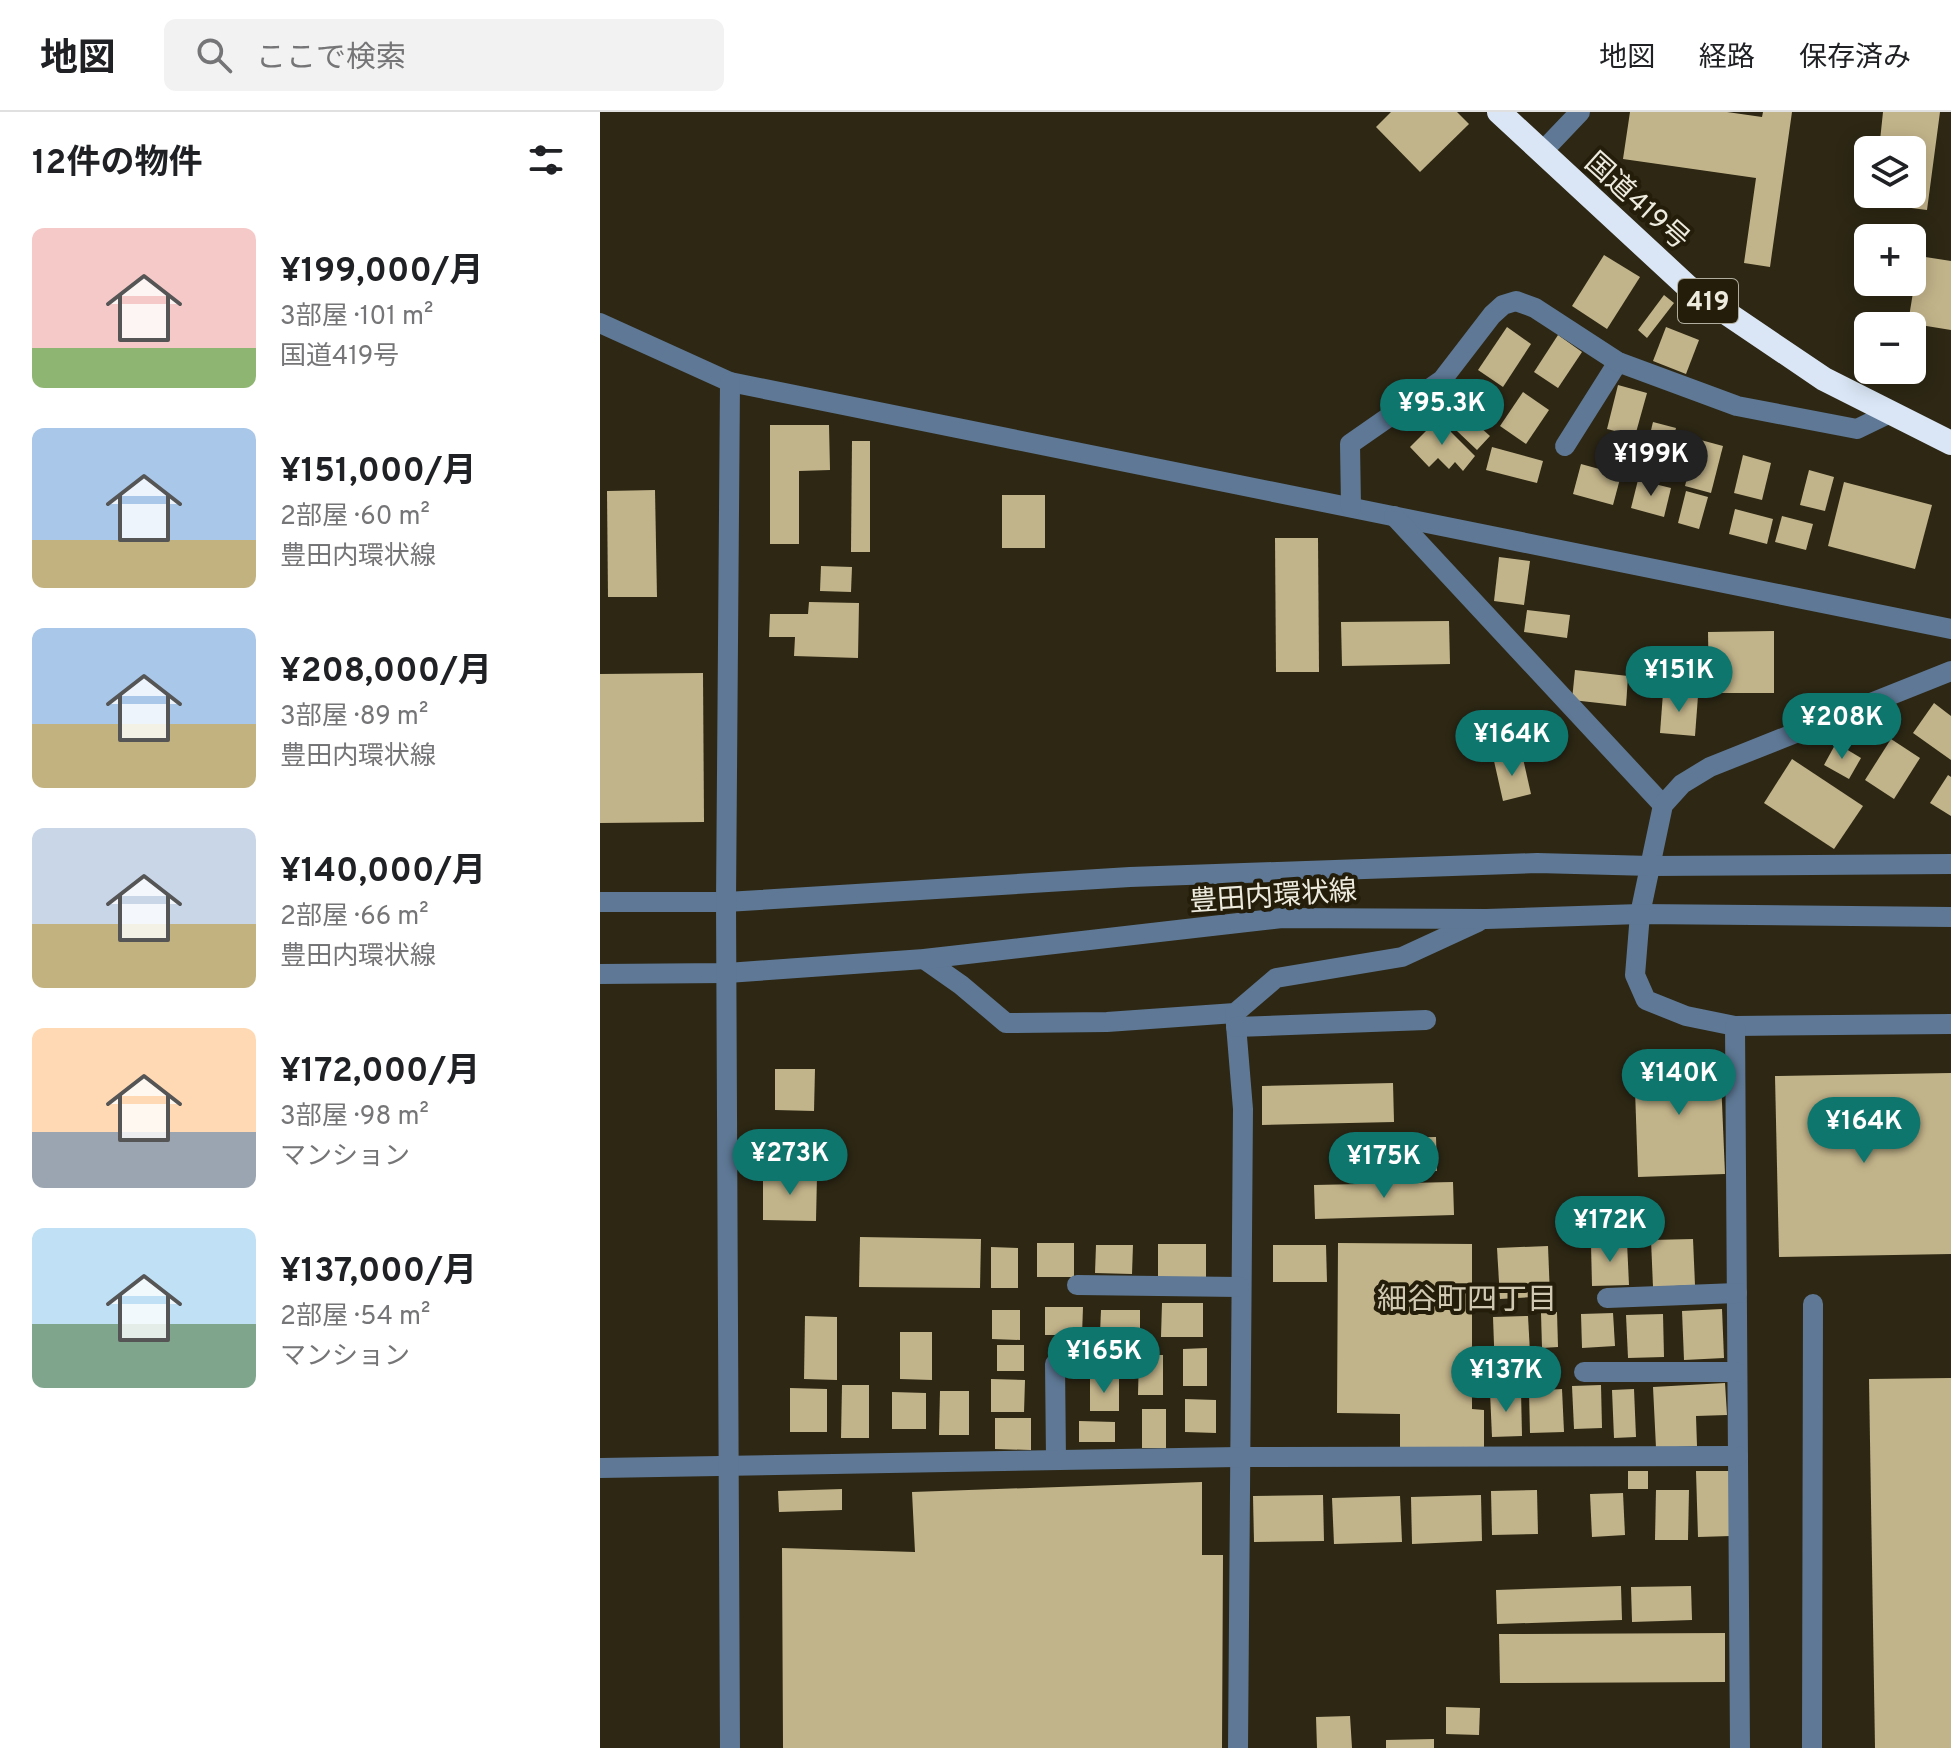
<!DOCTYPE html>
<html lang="ja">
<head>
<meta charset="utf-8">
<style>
	:root { --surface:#fff; --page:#f2f2f2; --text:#202124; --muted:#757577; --line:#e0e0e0; --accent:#0f766e }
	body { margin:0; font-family:Overpass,"Noto Sans JP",sans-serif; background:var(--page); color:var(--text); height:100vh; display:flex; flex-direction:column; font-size:30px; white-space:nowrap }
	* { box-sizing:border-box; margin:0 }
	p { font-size:26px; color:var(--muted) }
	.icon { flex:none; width:44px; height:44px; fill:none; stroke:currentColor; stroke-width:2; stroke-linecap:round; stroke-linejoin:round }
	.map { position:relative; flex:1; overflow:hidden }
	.panel { display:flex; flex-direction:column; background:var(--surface); width:600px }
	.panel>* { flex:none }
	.controls { position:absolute; left:1254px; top:24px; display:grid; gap:16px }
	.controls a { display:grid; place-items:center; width:72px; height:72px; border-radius:12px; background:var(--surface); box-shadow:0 4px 20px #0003; font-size:40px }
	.price { position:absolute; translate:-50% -68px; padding:0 18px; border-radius:28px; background:var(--accent); color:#fff; font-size:26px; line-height:52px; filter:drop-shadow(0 2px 4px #0008) }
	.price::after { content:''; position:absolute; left:50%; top:48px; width:24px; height:18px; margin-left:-12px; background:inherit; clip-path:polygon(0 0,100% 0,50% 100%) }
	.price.active { background:#222; color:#fff }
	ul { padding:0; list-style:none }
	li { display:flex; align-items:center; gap:24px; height:200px; padding:0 32px }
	li span { display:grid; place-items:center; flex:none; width:224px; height:160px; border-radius:12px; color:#555 }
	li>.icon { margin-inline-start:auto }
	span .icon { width:96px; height:96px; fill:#fffc; stroke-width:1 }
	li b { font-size:34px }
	h2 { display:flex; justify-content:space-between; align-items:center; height:96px; padding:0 32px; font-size:34px }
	header { display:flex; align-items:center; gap:48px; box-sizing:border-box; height:112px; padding:0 40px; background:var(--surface); border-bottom:2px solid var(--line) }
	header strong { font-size:38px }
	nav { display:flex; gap:44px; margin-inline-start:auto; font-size:28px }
	.search { width:560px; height:72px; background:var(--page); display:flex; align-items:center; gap:20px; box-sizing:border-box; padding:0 28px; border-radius:12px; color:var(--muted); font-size:30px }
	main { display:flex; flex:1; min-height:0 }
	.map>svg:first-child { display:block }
	.building { fill:#c2b48a }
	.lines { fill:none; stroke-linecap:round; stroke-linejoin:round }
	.minor { stroke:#5e7895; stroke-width:20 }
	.highway { stroke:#dae6f5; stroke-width:24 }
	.labels { text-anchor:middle; stroke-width:8; stroke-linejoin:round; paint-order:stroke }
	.shield { fill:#231d0a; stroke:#b0ac9e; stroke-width:2 }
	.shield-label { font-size:26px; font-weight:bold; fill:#edeade }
	.street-label { font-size:28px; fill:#edeade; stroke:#231d0a }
	.neighbourhood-label { font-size:30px; fill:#d1c9b2; stroke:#231d0a }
</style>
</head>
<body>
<header>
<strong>地図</strong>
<div class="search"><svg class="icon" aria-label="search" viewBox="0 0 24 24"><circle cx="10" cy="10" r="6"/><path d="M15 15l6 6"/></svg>ここで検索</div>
<nav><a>地図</a><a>経路</a><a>保存済み</a></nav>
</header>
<main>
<section class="panel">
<h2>12件の物件<svg class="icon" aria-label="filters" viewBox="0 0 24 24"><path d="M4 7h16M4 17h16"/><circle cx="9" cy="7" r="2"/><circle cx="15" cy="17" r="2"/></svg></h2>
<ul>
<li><span style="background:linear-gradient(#f6c9c9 75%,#8fb573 0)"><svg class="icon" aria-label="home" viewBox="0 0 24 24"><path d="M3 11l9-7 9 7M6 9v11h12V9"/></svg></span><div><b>¥199,000/月</b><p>3部屋 · 101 m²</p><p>国道419号</p></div></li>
<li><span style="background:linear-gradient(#a9c7e8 70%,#c2b280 0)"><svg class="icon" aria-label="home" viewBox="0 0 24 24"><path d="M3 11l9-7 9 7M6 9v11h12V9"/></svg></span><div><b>¥151,000/月</b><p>2部屋 · 60 m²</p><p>豊田内環状線</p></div></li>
<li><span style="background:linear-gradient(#a9c7e8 60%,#c2b280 0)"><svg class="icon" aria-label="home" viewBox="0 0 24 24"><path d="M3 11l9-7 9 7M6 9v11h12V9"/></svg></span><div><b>¥208,000/月</b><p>3部屋 · 89 m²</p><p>豊田内環状線</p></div></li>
<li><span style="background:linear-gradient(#c9d6e8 60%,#c2b280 0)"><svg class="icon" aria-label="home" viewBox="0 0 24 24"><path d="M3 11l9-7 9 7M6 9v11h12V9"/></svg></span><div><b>¥140,000/月</b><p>2部屋 · 66 m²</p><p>豊田内環状線</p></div></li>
<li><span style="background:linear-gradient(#ffd9b3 65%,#9aa5b1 0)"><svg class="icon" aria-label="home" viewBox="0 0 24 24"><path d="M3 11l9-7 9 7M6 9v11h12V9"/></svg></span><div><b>¥172,000/月</b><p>3部屋 · 98 m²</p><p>マンション</p></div></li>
<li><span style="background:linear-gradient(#bfe0f5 60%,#7fa58c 0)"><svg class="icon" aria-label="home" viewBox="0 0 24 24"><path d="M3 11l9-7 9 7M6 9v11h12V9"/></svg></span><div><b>¥137,000/月</b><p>2部屋 · 54 m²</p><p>マンション</p></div></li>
</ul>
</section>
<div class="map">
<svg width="1351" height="1636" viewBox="0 0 1351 1636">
	<rect width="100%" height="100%" fill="#2d2714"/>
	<!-- building -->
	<g class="building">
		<polygon points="791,0 857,0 869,12 820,60 776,15"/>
		<polygon points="1030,0 1127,0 1162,5 1163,0 1192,0 1170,155 1144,151 1156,66 1023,47"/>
		<polygon points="1283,0 1340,0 1327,98 1272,91 1273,82 1312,82 1312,38 1279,38"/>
		<polygon points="1004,143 1040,165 1007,217 972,194"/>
		<polygon points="1319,144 1351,149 1351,218 1308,211"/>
		<polygon points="1064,183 1074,191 1047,226 1038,218"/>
		<polygon points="907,215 931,232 903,275 878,258"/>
		<polygon points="1066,215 1099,228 1086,262 1053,249"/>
		<polygon points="958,223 982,240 958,276 934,260"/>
		<polygon points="1018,273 1047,281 1035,324 1007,317"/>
		<polygon points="854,276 860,282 866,276 894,301 881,316 890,324 877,338 857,319 861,314 845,299 852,291 845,286"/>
		<polygon points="923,280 949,298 926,332 900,314"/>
		<polygon points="838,307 875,344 863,359 855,350 849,357 838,346 829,355 810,335"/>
		<polygon points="1053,310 1076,316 1064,360 1042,355"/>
		<polygon points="170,313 229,313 230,358 199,359 199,432 170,432"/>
		<polygon points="1097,327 1123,334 1111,381 1085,374"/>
		<polygon points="252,329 270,329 270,440 251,440"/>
		<polygon points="892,335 943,349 937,371 886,358"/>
		<polygon points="1143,343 1171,351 1162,388 1134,381"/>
		<polygon points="981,352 1021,363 1013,393 973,382"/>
		<polygon points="1209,358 1234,365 1225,399 1200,393"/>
		<polygon points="1038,368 1071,376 1064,405 1031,396"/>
		<polygon points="1244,370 1332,393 1315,457 1228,434"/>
		<polygon points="55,378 57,485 8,485 7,379"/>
		<polygon points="1086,379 1108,385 1099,417 1078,411"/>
		<rect x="402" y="383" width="43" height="53"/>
		<polygon points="1135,397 1173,407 1167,432 1129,422"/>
		<polygon points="1182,404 1213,412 1206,438 1175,430"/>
		<polygon points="675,426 718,426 719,560 676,560"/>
		<polygon points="899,445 930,449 924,493 894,489"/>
		<polygon points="221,454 252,455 251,480 220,479"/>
		<polygon points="209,490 259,491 258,546 194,544 195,525 169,525 170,502 208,502"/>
		<polygon points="927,498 970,503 967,526 924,520"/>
		<polygon points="849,509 850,552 742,554 741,510"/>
		<polygon points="1174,519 1174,581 1109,581 1108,520"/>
		<polygon points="975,558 1028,564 1026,594 972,588"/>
		<polygon points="103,561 104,710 0,711 0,562"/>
		<polygon points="1063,581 1098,584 1095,624 1060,621"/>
		<polygon points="1334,591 1351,604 1351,648 1313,621"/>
		<polygon points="1291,627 1320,646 1294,687 1265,668"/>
		<polygon points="1236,631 1261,646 1249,667 1224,653"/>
		<polygon points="922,642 931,682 903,689 894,649"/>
		<polygon points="1192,647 1263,694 1234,737 1164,691"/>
		<polygon points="1348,663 1351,665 1351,704 1330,691"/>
		<polygon points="1120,944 1125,1062 1038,1065 1034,948"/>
		<polygon points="175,957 215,957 214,999 175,998"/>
		<polygon points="1351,961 1351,1142 1179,1145 1175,964"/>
		<polygon points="793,971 794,1010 662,1013 662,974"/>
		<polygon points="836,1025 837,1059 782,1060 781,1026"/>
		<polygon points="163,1062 217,1063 216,1109 163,1108"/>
		<polygon points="853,1070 854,1103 715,1107 714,1073"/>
		<polygon points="260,1125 381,1127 380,1176 259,1175"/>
		<polygon points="1093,1127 1095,1173 1053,1175 1051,1128"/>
		<polygon points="1027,1130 1029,1173 992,1174 991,1132"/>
		<rect x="437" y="1131" width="37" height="34"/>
		<polygon points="738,1131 872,1132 872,1297 884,1298 884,1335 800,1335 800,1302 737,1301"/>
		<polygon points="558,1132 606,1132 606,1168 558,1167"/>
		<polygon points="496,1133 533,1133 532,1162 495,1161"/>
		<polygon points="673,1133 726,1133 727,1170 673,1170"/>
		<polygon points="948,1134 950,1184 900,1187 897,1136"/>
		<polygon points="391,1135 418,1136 418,1176 391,1176"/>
		<polygon points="562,1191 603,1191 603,1225 561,1225"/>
		<polygon points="445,1195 483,1195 482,1223 445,1223"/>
		<polygon points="1122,1197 1124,1246 1084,1248 1082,1199"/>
		<polygon points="392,1198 420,1198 420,1228 392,1227"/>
		<polygon points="501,1198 540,1198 540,1221 500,1221"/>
		<polygon points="957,1200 958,1235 942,1236 941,1201"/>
		<polygon points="1013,1201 1015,1234 982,1236 981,1202"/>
		<polygon points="1063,1202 1064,1245 1028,1246 1026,1203"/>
		<polygon points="205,1204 237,1205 237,1268 204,1267"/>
		<polygon points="928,1204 931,1259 895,1260 893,1205"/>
		<polygon points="300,1220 332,1220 332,1268 300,1267"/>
		<rect x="397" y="1233" width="27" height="26"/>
		<polygon points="478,1233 504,1233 504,1261 478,1260"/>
		<polygon points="607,1236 607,1274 583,1274 583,1237"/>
		<polygon points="539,1243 563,1243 563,1283 538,1283"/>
		<polygon points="1351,1266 1351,1636 1275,1636 1269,1267"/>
		<polygon points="391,1267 425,1268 424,1300 391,1300"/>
		<rect x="490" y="1267" width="29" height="32"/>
		<polygon points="1125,1271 1127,1303 1096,1304 1097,1334 1056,1336 1053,1275"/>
		<polygon points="242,1273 269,1273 269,1326 241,1326"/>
		<polygon points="1001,1273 1002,1316 974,1317 972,1274"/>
		<polygon points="190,1276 227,1277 227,1320 190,1320"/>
		<polygon points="962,1277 964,1320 930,1321 929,1279"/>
		<polygon points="1034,1277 1036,1325 1014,1326 1012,1278"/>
		<polygon points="340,1279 369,1279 369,1323 339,1323"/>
		<polygon points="921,1279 922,1324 892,1325 890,1280"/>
		<polygon points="292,1280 326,1281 326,1317 292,1317"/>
		<polygon points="585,1287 616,1288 616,1321 585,1320"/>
		<rect x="542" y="1297" width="24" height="39"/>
		<polygon points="395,1306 431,1306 431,1338 395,1337"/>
		<polygon points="479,1309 515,1310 515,1330 479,1330"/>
		<rect x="1028" y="1359" width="20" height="18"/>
		<polygon points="1096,1359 1129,1359 1131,1424 1098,1425"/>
		<polygon points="602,1370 602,1443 623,1443 622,1636 183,1636 182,1436 315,1440 312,1380"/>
		<polygon points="242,1377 242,1398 179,1400 178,1379"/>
		<polygon points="937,1378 938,1422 892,1423 891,1379"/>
		<polygon points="1056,1378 1089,1378 1088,1428 1055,1428"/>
		<polygon points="1023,1381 1025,1423 992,1425 990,1382"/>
		<polygon points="723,1383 724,1429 654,1430 653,1384"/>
		<polygon points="881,1383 882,1429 812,1432 811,1385"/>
		<polygon points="800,1384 802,1430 734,1432 732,1386"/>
		<polygon points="1021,1474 1022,1508 897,1512 896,1478"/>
		<polygon points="1091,1474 1092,1508 1032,1510 1031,1475"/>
		<polygon points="1125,1521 1125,1570 900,1571 899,1522"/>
		<polygon points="846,1595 880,1596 879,1623 846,1622"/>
		<polygon points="750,1604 752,1636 717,1636 716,1605"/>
		<polygon points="834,1627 834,1636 786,1636 786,1628"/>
	</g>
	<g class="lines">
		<!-- minor -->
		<g class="minor">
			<polyline points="941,41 980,0"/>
			<polyline points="0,211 130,270 1351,517"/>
			<polyline points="965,334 1018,250"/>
			<polyline points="751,395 750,332 842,268 892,203 903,193 916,189 935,196 1018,250 1137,294 1257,317 1290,301"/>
			<polyline points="794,404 1063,693"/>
			<polyline points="1351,559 1110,655 1082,672 1063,693 1040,802 1035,863 1046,888 1086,904 1135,914 1351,912"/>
			<polyline points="0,790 126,790 530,765 937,751 1051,754 1351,752"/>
			<polyline points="324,847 361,873 406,911 507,910 635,901 676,866 802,845 878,810"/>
			<polyline points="0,862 127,861 324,847 682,806 886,807 1040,802 1351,805"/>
			<polyline points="635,901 643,997 638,1636"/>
			<polyline points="1135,914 1140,1636"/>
			<polyline points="636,915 826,908"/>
			<polyline points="477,1173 639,1175"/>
			<polyline points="1007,1186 1137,1181"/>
			<polyline points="455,1252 456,1348"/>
			<polyline points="984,1260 1137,1260"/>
			<polyline points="0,1356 638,1345 1138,1344"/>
			<polyline points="130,1636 126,790 130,270"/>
			<polyline points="1212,1636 1213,1192"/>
		</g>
		<!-- highway -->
		<polyline class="highway" points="899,0 1088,175 1224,267 1351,331"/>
	</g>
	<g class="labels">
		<!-- shield labels -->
		<rect class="shield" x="1078" y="167" width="60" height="44" rx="6"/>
		<g class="shield-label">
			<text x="1108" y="198">419</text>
		</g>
		<!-- street labels -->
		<g class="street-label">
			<text transform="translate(1038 88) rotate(42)" y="10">国道419号</text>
			<text transform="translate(673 783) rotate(-4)" y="10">豊田内環状線</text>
		</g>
		<!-- neighbourhood labels -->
		<g class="neighbourhood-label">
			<text x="867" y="1197">細谷町四丁目</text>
		</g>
	</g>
</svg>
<div class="controls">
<a><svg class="icon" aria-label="layers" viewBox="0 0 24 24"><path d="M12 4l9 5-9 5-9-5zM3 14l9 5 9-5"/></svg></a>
<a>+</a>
<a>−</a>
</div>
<b class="price" style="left:842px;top:335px">¥95.3K</b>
<b class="price active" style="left:1051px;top:386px">¥199K</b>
<b class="price" style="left:1079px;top:602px">¥151K</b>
<b class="price" style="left:1242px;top:649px">¥208K</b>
<b class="price" style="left:912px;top:666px">¥164K</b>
<b class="price" style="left:1079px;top:1005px">¥140K</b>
<b class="price" style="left:1264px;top:1053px">¥164K</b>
<b class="price" style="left:190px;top:1085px">¥273K</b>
<b class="price" style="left:784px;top:1088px">¥175K</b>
<b class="price" style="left:1010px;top:1152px">¥172K</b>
<b class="price" style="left:504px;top:1283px">¥165K</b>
<b class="price" style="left:906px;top:1302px">¥137K</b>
</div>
</main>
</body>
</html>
